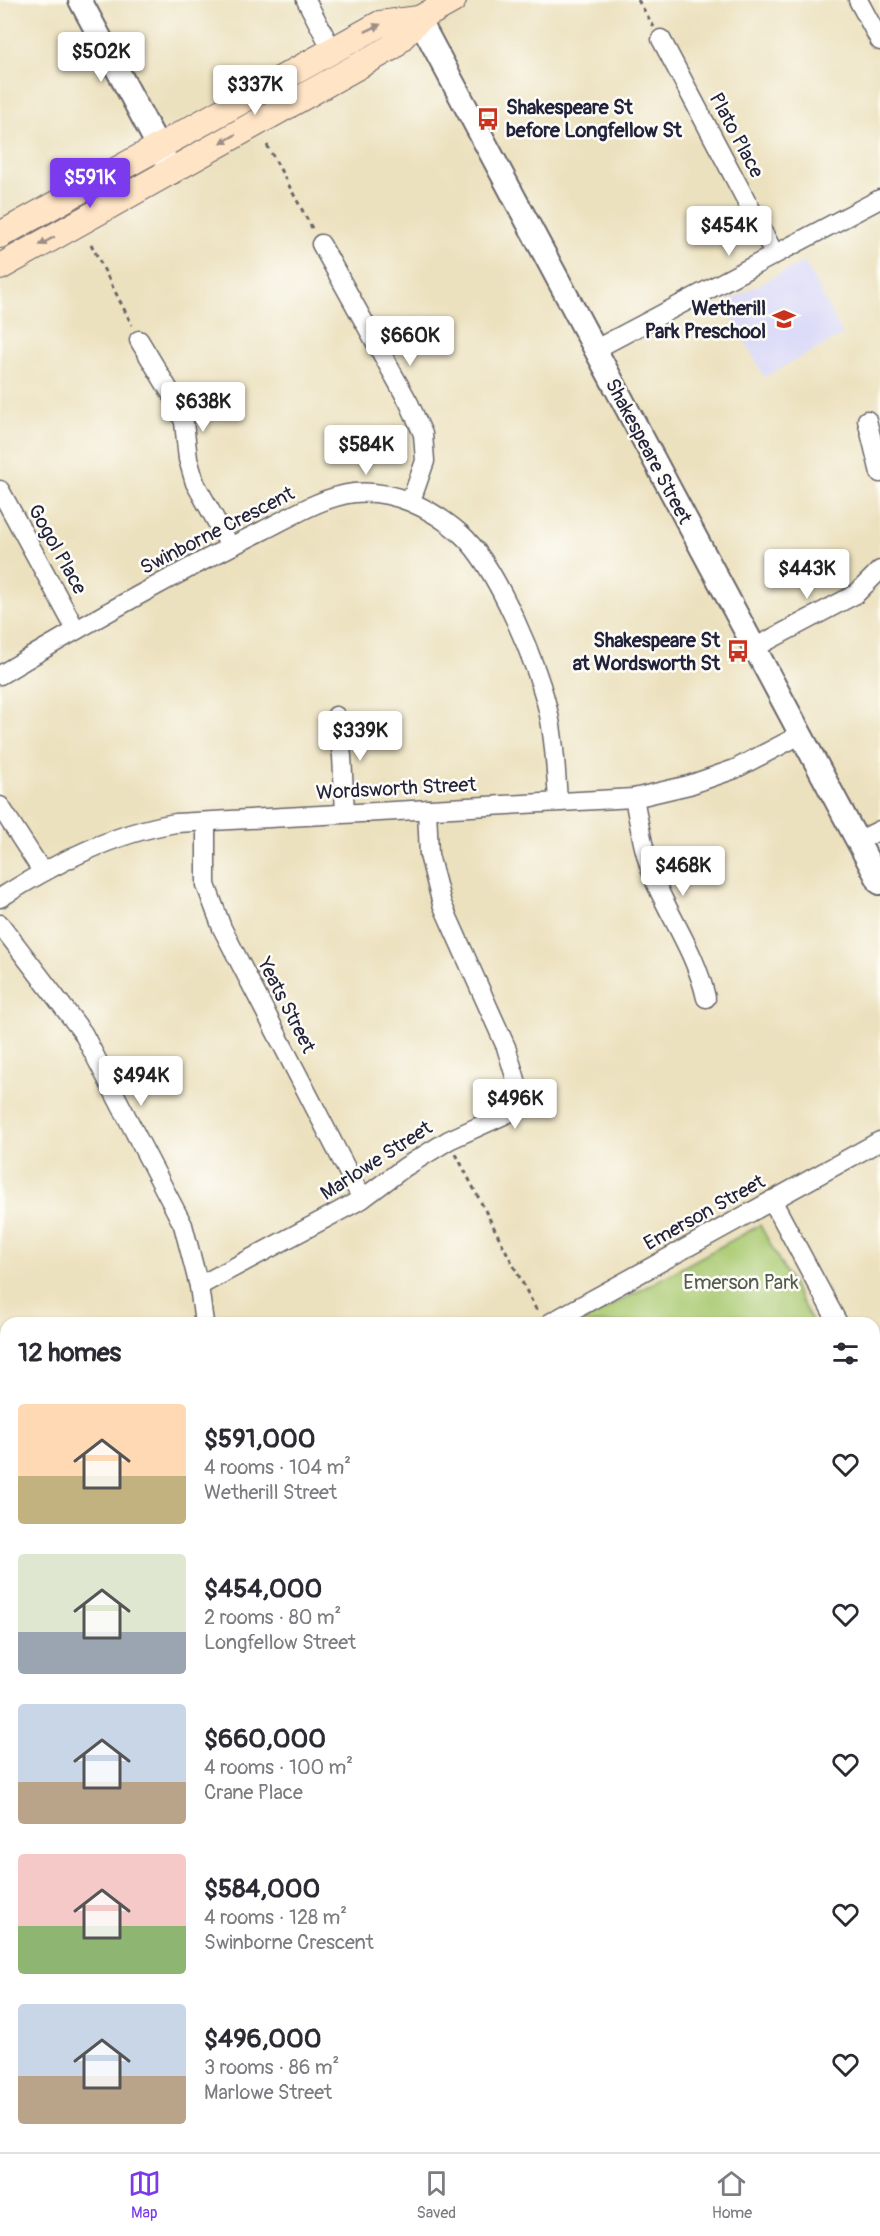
<!DOCTYPE html>
<html lang="en">
<head>
<meta charset="utf-8">
<style>
	:root { --surface:#fff; --page:#f2f2f3; --text:#2b2b33; --muted:#7c7c81; --line:#e1e1e2; --accent:#7c3aed }
	body { margin:0; font-family:Pangolin,sans-serif; background:var(--page); color:var(--text); height:100vh; display:flex; flex-direction:column; font-size:22px; white-space:nowrap }
	* { box-sizing:border-box; margin:0 }
	p { font-size:20px; color:var(--muted) }
	.icon { flex:none; width:33px; height:33px; fill:none; stroke:currentColor; stroke-width:2; stroke-linecap:round; stroke-linejoin:round }
	.map { position:relative; flex:1; overflow:hidden }
	.sheet { position:absolute; left:0px; top:1317px; width:880px; height:836px; display:flex; flex-direction:column; background:var(--surface); border-radius:18px 18px 0 0; box-shadow:0 2px 4px #0004 }
	.sheet>* { flex:none }
	.price { position:absolute; translate:-50% -51px; padding:0 14px; border-radius:6px; background:#fff; color:#222; font-size:20px; line-height:39px; filter:drop-shadow(0 2px 3px #0008) }
	.price::after { content:''; position:absolute; left:50%; top:36px; width:18px; height:14px; margin-left:-9px; background:inherit; clip-path:polygon(0 0,100% 0,50% 100%) }
	.price.active { background:var(--accent); color:#fff }
	ul { padding:0; list-style:none }
	li { display:flex; align-items:center; gap:18px; height:150px; padding:0 18px }
	li span { display:grid; place-items:center; flex:none; width:168px; height:120px; border-radius:6px; color:#555 }
	li>.icon { margin-inline-start:auto }
	span .icon { width:72px; height:72px; fill:#fffc; stroke-width:1 }
	li b { font-size:26px }
	h2 { display:flex; justify-content:space-between; align-items:center; height:72px; padding:0 18px; font-size:26px }
	.tabs { display:flex; justify-content:space-around; align-items:center; height:84px; border-top:2px solid var(--line); background:var(--surface); font-size:16px; color:var(--muted) }
	.tabs a { display:grid; justify-items:center; gap:3px }
	.tabs .active { color:var(--accent) }
	.map>svg:first-child { display:block }
	.built { fill:#d8d7f8 }
	.green { fill:#abcb73; stroke:#667657; stroke-width:1.5 }
	.forest { fill:#88af65; stroke:#556850; stroke-width:1.5 }
	.lines { fill:none; stroke-linecap:round; stroke-linejoin:round }
	.service-casing { stroke:#696569; stroke-width:12 }
	.minor-casing { stroke:#696569; stroke-width:21 }
	.tertiary-casing { stroke:#696569; stroke-width:26 }
	.secondary-casing { stroke:#696569; stroke-width:28 }
	.path { stroke:#696569; stroke-width:3; stroke-dasharray:4.5 4.5; stroke-linecap:butt }
	.service { stroke:#fff; stroke-width:9 }
	.minor { stroke:#fff; stroke-width:18 }
	.tertiary { stroke:#fff; stroke-width:22 }
	.secondary { stroke:#ffe4c6; stroke-width:26 }
	.oneway { fill:#9c8d87 }
	.labels { text-anchor:middle; stroke-width:5; stroke-linejoin:round; paint-order:stroke }
	.poi-label { font-size:20px; font-weight:bold; fill:#22223b; stroke:#fdfcf7; text-anchor:end }
	.street-label { font-size:20px; fill:#22223b; stroke:#fdfcf7 }
	.park-label { font-size:20px; fill:#525d4f; stroke:#fdfcf7 }
</style>
</head>
<body>
<div class="map">
<svg width="880" height="2152" viewBox="0 0 880 2152">
	<rect width="100%" height="100%" fill="#fdfcf7"/>
	<filter id="ink" filterUnits="userSpaceOnUse"><feTurbulence type="fractalNoise" baseFrequency=".0167" numOctaves="2"/><feDisplacementMap in="SourceGraphic" scale="12" xChannelSelector="R" yChannelSelector="G"/><feConvolveMatrix kernelMatrix="1 2 1 2 8 2 1 2 1" color-interpolation-filters="sRGB"/></filter>
	<filter id="wash" filterUnits="userSpaceOnUse"><feTurbulence type="fractalNoise" baseFrequency=".008" numOctaves="4" result="noise"/><feDisplacementMap in="SourceGraphic" scale="24" xChannelSelector="R" yChannelSelector="G"/><feGaussianBlur stdDeviation="1.35" result="paint"/><feColorMatrix in="noise" values="0 0 0 0 0 0 0 0 0 0 0 0 0 0 0 0 0 1.4 0 .05"/><feComposite in="paint" operator="in"/></filter>
	<g filter="url(#wash)">
		<rect width="100%" height="100%" fill="#ece1be"/>
		<!-- built -->
		<g class="built">
			<polygon points="804,261 843,335 764,377 725,303"/>
			<polygon points="874,1930 880,1939 880,1974 875,1977"/>
			<polygon points="447,2147 558,2147 548,2152 450,2152"/>
		</g>
		<!-- green -->
		<g class="green">
			<polygon points="760,1225 813,1323 580,1323"/>
			<polygon points="875,1437 880,1447 880,1704 875,1707"/>
			<polygon points="6,1580 6,1635 0,1638 0,1583"/>
		</g>
		<!-- forest -->
		<polygon class="forest" points="6,1427 6,1580 0,1583 0,1430"/>
	</g>
	<g filter="url(#ink)">
		<g class="lines">
			<!-- service casing -->
			<g class="service-casing">
				<g id="service">
					<polyline points="0,1721 6,1718"/>
					<polyline points="0,1794 6,1802"/>
					<polyline points="0,2129 6,2126"/>
					<polyline points="472,2146 475,2152"/>
					<polyline points="519,2146 520,2152"/>
				</g>
			</g>
			<!-- minor casing -->
			<g class="minor-casing">
				<g id="minor">
					<polyline points="306,0 332,50"/>
					<polyline points="858,0 880,41"/>
					<polyline points="661,39 774,253"/>
					<polyline points="321,244 409,403 423,434 425,461 411,501"/>
					<polyline points="139,340 175,400 184,422 188,459 195,483 230,546"/>
					<polyline points="594,350 880,199"/>
					<polyline points="867,420 880,473"/>
					<polyline points="0,490 76,630"/>
					<polyline points="754,648 856,594 880,570"/>
					<path d="M0,675C85,624 172,575 262,531C291,517 321,497 354,493C393,489 431,508 461,534C496,565 540,669 549,715C555,743 556,773 558,801"/>
					<polyline points="336,716 342,756 345,812"/>
					<path d="M634,798C640,828 644,856 656,884C673,922 697,957 706,998"/>
					<polyline points="0,806 42,871"/>
					<polyline points="206,822 206,885 222,928 362,1199"/>
					<polyline points="858,841 880,830"/>
					<path d="M0,898C54,864 113,833 176,823L634,798L689,785L735,769L800,735"/>
					<polyline points="0,924 83,1033 183,1225 199,1286 204,1323"/>
					<polyline points="772,1200 838,1323"/>
					<polyline points="199,1286 362,1199 405,1167 449,1140 524,1106 506,1047 442,904 429,855 427,809"/>
					<polyline points="550,1323 880,1141"/>
					<polyline points="874,1392 880,1403"/>
					<polyline points="0,1403 6,1400"/>
					<polyline points="874,2002 880,1999"/>
					<polyline points="189,2146 192,2152"/>
					<polyline points="666,2146 669,2152"/>
					<polyline points="594,2152 604,2146"/>
				</g>
			</g>
			<!-- tertiary casing -->
			<g class="tertiary-casing">
				<g id="tertiary">
					<polyline points="80,0 172,172"/>
					<polyline points="419,19 880,883"/>
				</g>
			</g>
			<!-- secondary casing -->
			<g class="secondary-casing">
				<g id="secondary">
					<polyline points="0,235 380,24 419,19"/>
					<polyline points="0,267 392,47 419,19 453,0"/>
					<polyline points="0,1367 6,1378"/>
					<polyline points="416,2146 419,2152"/>
				</g>
			</g>
			<!-- path -->
			<g class="path">
				<polyline points="638,0 654,27"/>
				<polyline points="267,145 313,230"/>
				<polyline points="91,244 132,325"/>
				<polyline points="456,1154 538,1313"/>
				<polyline points="0,1598 6,1594"/>
				<polyline points="874,1697 880,1694"/>
			</g>
			<!-- service -->
			<use href="#service" class="service"/>
			<!-- minor -->
			<use href="#minor" class="minor"/>
			<!-- tertiary -->
			<use href="#tertiary" class="tertiary"/>
			<!-- secondary -->
			<use href="#secondary" class="secondary"/>
		</g>
		<!-- one-way arrows -->
		<defs><path id="oneway-solid" d="M-6-.8H1V-3.2L6.5 0L1 3.2V.8H-6Z" transform="scale(1.5)"/></defs>
		<g class="oneway">
			<use href="#oneway-solid" transform="translate(373 28) rotate(-26)"/>
			<use href="#oneway-solid" transform="translate(228 139) rotate(150)"/>
			<use href="#oneway-solid" transform="translate(47 241) rotate(151)"/>
		</g>
	</g>
	<!-- icons -->
	<defs>
		<g id="bus-bare" transform="scale(1.8)"><path d="M-5-6H5V4H4V6H2V4H-2V6H-4V4H-5ZM-3.5-4V0h7V-4ZM-3.5 1.2v1.5H-2V1.2ZM2 1.2v1.5H3.5V1.2Z" fill="#c8321e" stroke="#fdfcf7" stroke-width="2.5" paint-order="stroke"/></g>
		<g id="school-bare" transform="scale(1.8)"><path d="M0-5L7-2L0 1L-7-2ZM-4 1L0 2.5L4 1V4Q0 6-4 4Z" fill="#c8321e" stroke="#fdfcf7" stroke-width="2.5" paint-order="stroke"/></g>
	</defs>
	<g fill-rule="evenodd">
		<use href="#bus-bare" x="488" y="119"/>
		<use href="#school-bare" x="784" y="319"/>
		<use href="#bus-bare" x="738" y="651"/>
	</g>
	<g class="labels">
		<!-- poi labels -->
		<g class="poi-label">
			<text x="506" y="114" text-anchor="start">Shakespeare St<tspan x="506" dy="23">before Longfellow St</tspan></text>
			<text x="766" y="315">Wetherill<tspan x="766" dy="23">Park Preschool</tspan></text>
			<text x="720" y="647">Shakespeare St<tspan x="720" dy="23">at Wordsworth St</tspan></text>
		</g>
		<!-- street labels -->
		<g class="street-label">
			<text transform="translate(737 135) rotate(62)" y="7">Plato Place</text>
			<text transform="translate(649 451) rotate(62)" y="7">Shakespeare Street</text>
			<text transform="translate(217 530) rotate(-27)" y="7">Swinborne Crescent</text>
			<text transform="translate(58 549) rotate(61)" y="7">Gogol Place</text>
			<text transform="translate(396 788) rotate(-3)" y="7">Wordsworth Street</text>
			<text transform="translate(287 1005) rotate(63)" y="7">Yeats Street</text>
			<text transform="translate(376 1160) rotate(-33)" y="7">Marlowe Street</text>
			<text transform="translate(704 1212) rotate(-29)" y="7">Emerson Street</text>
		</g>
		<!-- park labels -->
		<g class="park-label">
			<text x="741" y="1289">Emerson Park</text>
		</g>
	</g>
</svg>
<b class="price" style="left:101px;top:83px">$502K</b>
<b class="price" style="left:255px;top:116px">$337K</b>
<b class="price active" style="left:90px;top:209px">$591K</b>
<b class="price" style="left:729px;top:257px">$454K</b>
<b class="price" style="left:410px;top:367px">$660K</b>
<b class="price" style="left:203px;top:433px">$638K</b>
<b class="price" style="left:366px;top:476px">$584K</b>
<b class="price" style="left:807px;top:600px">$443K</b>
<b class="price" style="left:360px;top:762px">$339K</b>
<b class="price" style="left:683px;top:897px">$468K</b>
<b class="price" style="left:141px;top:1107px">$494K</b>
<b class="price" style="left:515px;top:1130px">$496K</b>
<section class="sheet">
<h2>12 homes<svg class="icon" aria-label="filters" viewBox="0 0 24 24"><path d="M4 7h16M4 17h16"/><circle cx="9" cy="7" r="2"/><circle cx="15" cy="17" r="2"/></svg></h2>
<ul>
<li><span style="background:linear-gradient(#ffd9b3 60%,#c2b280 0)"><svg class="icon" aria-label="home" viewBox="0 0 24 24"><path d="M3 11l9-7 9 7M6 9v11h12V9"/></svg></span><div><b>$591,000</b><p>4 rooms · 104 m²</p><p>Wetherill Street</p></div><svg class="icon" aria-label="heart" viewBox="0 0 24 24"><path d="M12 20l-8-8c-3-5 5-10 8-4 3-6 11-1 8 4z"/></svg></li>
<li><span style="background:linear-gradient(#dfe7d0 65%,#9aa5b1 0)"><svg class="icon" aria-label="home" viewBox="0 0 24 24"><path d="M3 11l9-7 9 7M6 9v11h12V9"/></svg></span><div><b>$454,000</b><p>2 rooms · 80 m²</p><p>Longfellow Street</p></div><svg class="icon" aria-label="heart" viewBox="0 0 24 24"><path d="M12 20l-8-8c-3-5 5-10 8-4 3-6 11-1 8 4z"/></svg></li>
<li><span style="background:linear-gradient(#c9d6e8 65%,#b9a48a 0)"><svg class="icon" aria-label="home" viewBox="0 0 24 24"><path d="M3 11l9-7 9 7M6 9v11h12V9"/></svg></span><div><b>$660,000</b><p>4 rooms · 100 m²</p><p>Crane Place</p></div><svg class="icon" aria-label="heart" viewBox="0 0 24 24"><path d="M12 20l-8-8c-3-5 5-10 8-4 3-6 11-1 8 4z"/></svg></li>
<li><span style="background:linear-gradient(#f6c9c9 60%,#8fb573 0)"><svg class="icon" aria-label="home" viewBox="0 0 24 24"><path d="M3 11l9-7 9 7M6 9v11h12V9"/></svg></span><div><b>$584,000</b><p>4 rooms · 128 m²</p><p>Swinborne Crescent</p></div><svg class="icon" aria-label="heart" viewBox="0 0 24 24"><path d="M12 20l-8-8c-3-5 5-10 8-4 3-6 11-1 8 4z"/></svg></li>
<li><span style="background:linear-gradient(#c9d6e8 60%,#b9a48a 0)"><svg class="icon" aria-label="home" viewBox="0 0 24 24"><path d="M3 11l9-7 9 7M6 9v11h12V9"/></svg></span><div><b>$496,000</b><p>3 rooms · 86 m²</p><p>Marlowe Street</p></div><svg class="icon" aria-label="heart" viewBox="0 0 24 24"><path d="M12 20l-8-8c-3-5 5-10 8-4 3-6 11-1 8 4z"/></svg></li>
</ul>
</section>
</div>
<nav class="tabs">
<a class="active"><svg class="icon" aria-label="map" viewBox="0 0 24 24"><path d="M3 6l6-2 6 2 6-2v14l-6 2-6-2-6 2zM9 4v14M15 6v14"/></svg>Map</a>
<a><svg class="icon" aria-label="saved" viewBox="0 0 24 24"><path d="M7 4h10v16l-5-4-5 4z"/></svg>Saved</a>
<a><svg class="icon" aria-label="home" viewBox="0 0 24 24"><path d="M3 11l9-7 9 7M6 9v11h12V9"/></svg>Home</a>
</nav>
</body>
</html>
